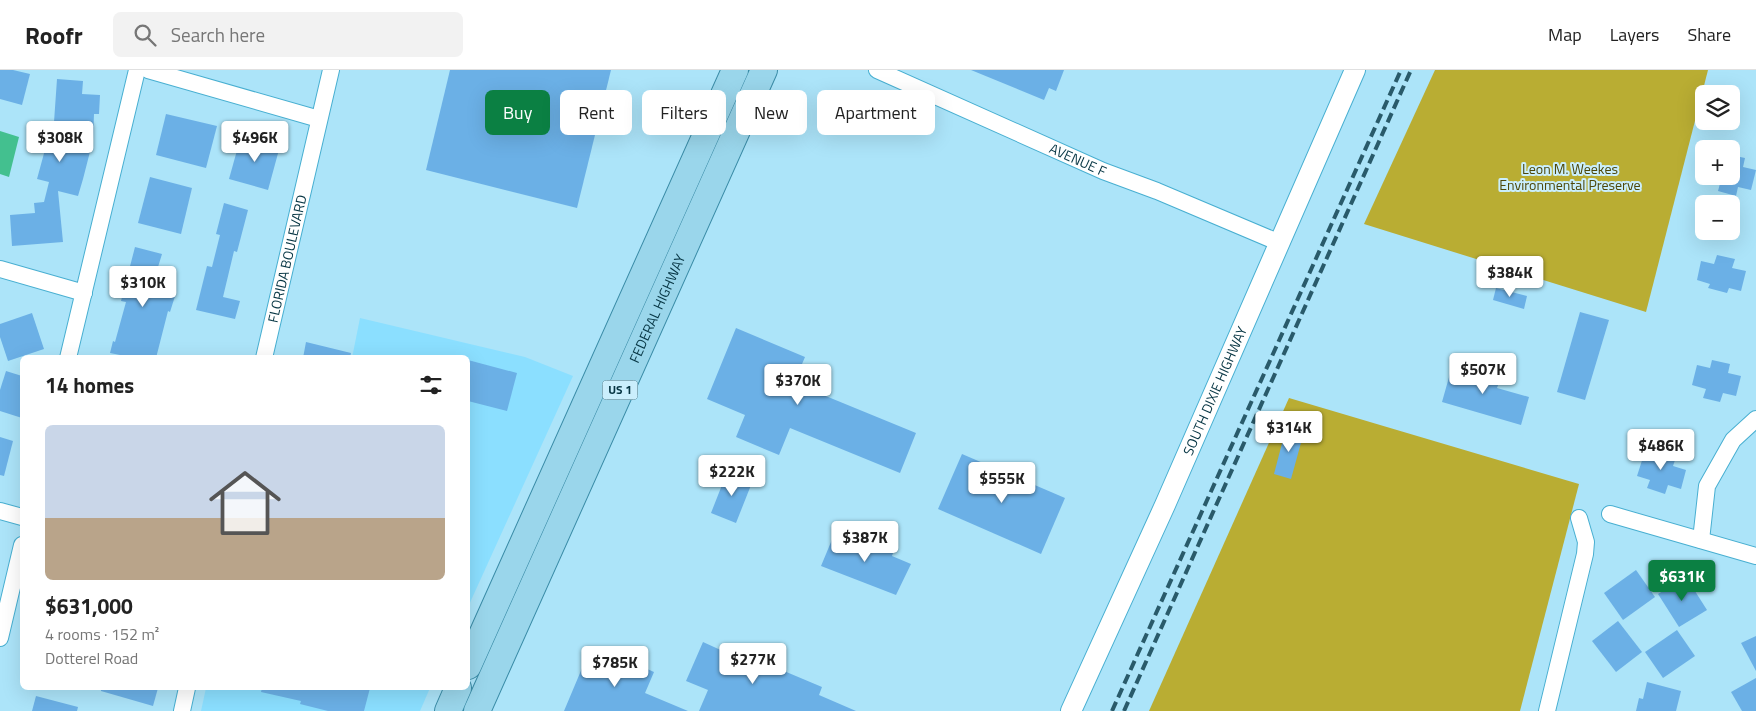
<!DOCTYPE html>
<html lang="en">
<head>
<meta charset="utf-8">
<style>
	:root { --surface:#fff; --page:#f2f2f2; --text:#222; --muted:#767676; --line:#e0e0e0; --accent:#0b8043 }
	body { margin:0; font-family:"Titillium Web",sans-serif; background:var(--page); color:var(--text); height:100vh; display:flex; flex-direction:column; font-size:19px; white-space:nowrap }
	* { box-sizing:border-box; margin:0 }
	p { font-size:16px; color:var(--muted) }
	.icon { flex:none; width:28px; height:28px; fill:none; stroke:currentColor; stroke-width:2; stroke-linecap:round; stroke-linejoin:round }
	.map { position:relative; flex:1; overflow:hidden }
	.details { position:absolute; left:20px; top:285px; width:450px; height:335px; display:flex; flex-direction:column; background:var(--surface); border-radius:8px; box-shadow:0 5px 20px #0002 }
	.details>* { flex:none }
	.banner { position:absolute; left:485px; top:20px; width:475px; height:45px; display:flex; gap:10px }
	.controls { position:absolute; left:1695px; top:15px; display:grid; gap:10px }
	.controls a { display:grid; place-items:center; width:45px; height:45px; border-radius:8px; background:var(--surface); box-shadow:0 5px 20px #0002; font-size:25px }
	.price { position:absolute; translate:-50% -42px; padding:0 11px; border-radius:5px; background:#fff; color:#222; font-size:16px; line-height:32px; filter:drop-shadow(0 1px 2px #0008) }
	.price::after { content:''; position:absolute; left:50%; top:30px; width:15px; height:11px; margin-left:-8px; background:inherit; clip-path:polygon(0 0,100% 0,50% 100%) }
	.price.current { background:var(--accent); color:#fff }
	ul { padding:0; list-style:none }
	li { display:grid; align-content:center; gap:10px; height:265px; padding:0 25px }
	li span { display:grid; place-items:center; height:155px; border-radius:8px; color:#555 }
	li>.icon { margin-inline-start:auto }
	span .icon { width:90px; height:90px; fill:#fffc; stroke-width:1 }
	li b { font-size:21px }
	h2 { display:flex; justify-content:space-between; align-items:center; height:60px; padding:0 25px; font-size:21px }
	.pill { padding:0 18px; border-radius:8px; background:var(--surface); box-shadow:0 5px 20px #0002; font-size:18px; line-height:45px }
	.pill.current { background:var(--accent); color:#fff }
	header { display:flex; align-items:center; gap:30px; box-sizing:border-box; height:70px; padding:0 25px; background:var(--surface); border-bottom:1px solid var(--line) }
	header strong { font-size:24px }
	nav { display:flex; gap:28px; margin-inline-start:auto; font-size:18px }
	.search { width:350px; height:45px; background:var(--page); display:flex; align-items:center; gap:12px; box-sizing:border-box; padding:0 18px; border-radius:8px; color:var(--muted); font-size:19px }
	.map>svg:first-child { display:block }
	.built { fill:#8bdfff }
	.green { fill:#b9ad33 }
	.water { fill:#43c08f }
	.building { fill:#6bb0e6 }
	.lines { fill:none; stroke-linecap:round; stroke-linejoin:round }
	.minor-casing { stroke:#48afd1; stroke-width:18 }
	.tertiary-casing { stroke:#48afd1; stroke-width:22 }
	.primary-casing { stroke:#3a8ca7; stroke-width:28 }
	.minor { stroke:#fff; stroke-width:16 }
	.tertiary { stroke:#fff; stroke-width:20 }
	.primary { stroke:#9ad6eb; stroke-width:26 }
	.rail { stroke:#295a6a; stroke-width:4; stroke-dasharray:10 5; stroke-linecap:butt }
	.labels { text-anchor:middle; stroke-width:4; stroke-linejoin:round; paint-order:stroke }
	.shield { fill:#caeefc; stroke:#416c7a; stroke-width:1 }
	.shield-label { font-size:12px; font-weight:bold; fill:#063543 }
	.street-label { font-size:14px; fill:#063543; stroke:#caeefc }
	.park-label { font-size:14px; fill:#4d4709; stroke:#caeefc }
</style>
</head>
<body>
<header>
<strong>Roofr</strong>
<div class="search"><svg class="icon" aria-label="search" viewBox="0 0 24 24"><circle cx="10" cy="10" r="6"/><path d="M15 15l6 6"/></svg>Search here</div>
<nav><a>Map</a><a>Layers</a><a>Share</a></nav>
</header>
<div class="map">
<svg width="1756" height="641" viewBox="0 0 1756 641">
	<rect width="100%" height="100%" fill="#ace4f9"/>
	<!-- built -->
	<g class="built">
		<polygon points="360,248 525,287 573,306 468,537 468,288 352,288"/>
		<polygon points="206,618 430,618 420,641 201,641"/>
	</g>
	<!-- green -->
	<g class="green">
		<polygon points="1435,0 1708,0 1646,242 1364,154"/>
		<polygon points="1289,328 1579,414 1520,641 1149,641"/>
	</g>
	<!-- water -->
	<polygon class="water" points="0,61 19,67 9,107 0,104"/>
	<!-- building -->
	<g class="building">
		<polygon points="0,0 13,0 30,4 22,35 0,29"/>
		<polygon points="450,0 611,0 577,138 426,100"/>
		<polygon points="971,0 1064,0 1056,21 1049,18 1044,30"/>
		<polygon points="57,9 83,11 82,24 100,25 99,44 94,44 93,70 83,109 78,126 58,121 63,172 12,176 10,145 35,143 34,133 44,132 49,112 37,109 46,76 47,51 54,52"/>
		<polygon points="166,44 217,56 206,98 156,85"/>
		<polygon points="241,66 280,76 268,120 229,109"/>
		<polygon points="1731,85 1745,88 1743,97 1756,100 1751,120 1738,117 1736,126 1718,121 1722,106 1731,106"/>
		<polygon points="150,107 192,118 181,164 138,153"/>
		<polygon points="224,133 248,140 237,182 234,181 223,227 240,231 235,249 196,240 207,196 212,197 220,165 216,164"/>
		<polygon points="135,177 162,184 158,197 165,199 160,218 176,223 170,242 168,241 156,288 119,288 120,285 110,283 113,271 115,272 126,232 121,231"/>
		<polygon points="1717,185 1735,189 1732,198 1746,201 1741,221 1729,218 1727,223 1708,218 1710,214 1697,210 1701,191 1714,194"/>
		<polygon points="1496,218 1527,226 1524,239 1493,230"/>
		<polygon points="1580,242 1609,250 1585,330 1557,322"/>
		<polygon points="32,243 44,279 8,291 0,267 0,254"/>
		<polygon points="736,258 805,287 794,313 916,363 900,403 790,358 779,385 736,367 745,345 707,329"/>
		<polygon points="306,272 351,283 350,288 303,288"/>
		<polygon points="468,290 517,303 507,341 468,331"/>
		<polygon points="1712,290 1730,294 1728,303 1741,306 1736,326 1723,323 1720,332 1703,328 1706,319 1692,315 1697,295 1710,298"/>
		<polygon points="1453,293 1501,307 1497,318 1529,327 1521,355 1442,332"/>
		<polygon points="6,301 22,306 22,348 0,341 0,320"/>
		<polygon points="1286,358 1304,362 1291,409 1274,404"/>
		<polygon points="0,367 13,371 4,406 0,405"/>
		<polygon points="1646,378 1676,387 1673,396 1686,400 1681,419 1668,415 1665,424 1647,418 1650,410 1637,406"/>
		<polygon points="962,384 1065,428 1041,484 938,439"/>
		<polygon points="730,401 753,410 736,453 711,443 722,415 725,416"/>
		<polygon points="836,460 893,483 892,486 911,494 896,525 821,496"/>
		<polygon points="1636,500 1655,527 1623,550 1604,523"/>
		<polygon points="1686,507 1707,540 1679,557 1658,524"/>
		<polygon points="1618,551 1642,582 1616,602 1592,571"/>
		<polygon points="1677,560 1695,586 1663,608 1645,582"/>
		<polygon points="1756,566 1756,601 1741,573"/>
		<polygon points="703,572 725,582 727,577 822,617 819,625 856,641 699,641 708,620 686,611"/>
		<polygon points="588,584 609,593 613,584 654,602 645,623 688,641 564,641"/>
		<polygon points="1756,608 1756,641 1742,641 1731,622"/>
		<polygon points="1647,612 1681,621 1676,641 1636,641 1639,628 1643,629"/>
		<polygon points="101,618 158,618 153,636 101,621"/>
		<polygon points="262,618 370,618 364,641 328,641 300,634 301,631 261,622"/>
		<polygon points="36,626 78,637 77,641 32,641"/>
	</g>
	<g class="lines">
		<!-- minor casing -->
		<g class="minor-casing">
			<g id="minor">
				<polyline points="148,0 319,49"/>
				<path id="s1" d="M877,0L1103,101L1157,121L1280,173"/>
				<polyline points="0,199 84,223"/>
				<polyline points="68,288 137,0"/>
				<path id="s2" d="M264,288L331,0"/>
				<polyline points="0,441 22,447"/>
				<polyline points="1610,444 1756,486"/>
				<polyline points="1701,470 1707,416 1733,370 1756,349"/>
				<polyline points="0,568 22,475"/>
				<polyline points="182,641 187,618"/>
				<polyline points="1547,641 1585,484 1586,472 1579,448"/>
			</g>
		</g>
		<!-- tertiary casing -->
		<g class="tertiary-casing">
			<g id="tertiary">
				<path id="s3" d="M1071,641L1165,435L1355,0"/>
			</g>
		</g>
		<!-- primary casing -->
		<g class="primary-casing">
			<g id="primary">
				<polyline points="468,596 735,0"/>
				<polyline points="448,641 458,618"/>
				<path id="s4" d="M477,641L764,0"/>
			</g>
		</g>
		<!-- minor -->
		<use href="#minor" class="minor"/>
		<!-- tertiary -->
		<use href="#tertiary" class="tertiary"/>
		<!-- primary -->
		<use href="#primary" class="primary"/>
		<!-- rail -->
		<g class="rail">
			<polyline points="1112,641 1401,0"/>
			<polyline points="1124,641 1411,0"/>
		</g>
	</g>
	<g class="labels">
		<!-- shield labels -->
		<rect class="shield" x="602.5" y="310.5" width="35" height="19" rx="4"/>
		<g class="shield-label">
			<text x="620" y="324">US 1</text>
		</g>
		<!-- street labels -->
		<g class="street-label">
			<text dy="5" stroke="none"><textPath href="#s1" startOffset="220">AVENUE F</textPath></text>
			<text dy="5" stroke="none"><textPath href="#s2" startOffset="102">FLORIDA BOULEVARD</textPath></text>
			<text dy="5" stroke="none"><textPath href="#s4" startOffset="441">FEDERAL HIGHWAY</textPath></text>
			<text dy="5" stroke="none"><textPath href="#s3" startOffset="351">SOUTH DIXIE HIGHWAY</textPath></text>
		</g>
		<!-- park labels -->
		<g class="park-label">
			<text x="1570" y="104">Leon M. Weekes<tspan x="1570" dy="16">Environmental Preserve</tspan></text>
		</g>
	</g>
</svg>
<div class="controls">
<a><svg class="icon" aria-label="layers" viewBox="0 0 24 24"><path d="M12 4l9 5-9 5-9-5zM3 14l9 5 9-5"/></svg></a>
<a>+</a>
<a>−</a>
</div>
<b class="price" style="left:60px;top:93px">$308K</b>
<b class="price" style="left:255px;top:93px">$496K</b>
<b class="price" style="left:1510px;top:228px">$384K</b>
<b class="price" style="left:143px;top:238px">$310K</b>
<b class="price" style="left:1483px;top:325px">$507K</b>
<b class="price" style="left:798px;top:336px">$370K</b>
<b class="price" style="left:1289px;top:383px">$314K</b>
<b class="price" style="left:1661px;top:401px">$486K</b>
<b class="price" style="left:732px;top:427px">$222K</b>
<b class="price" style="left:1002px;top:434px">$555K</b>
<b class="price" style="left:865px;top:493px">$387K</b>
<b class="price current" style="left:1682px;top:532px">$631K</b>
<b class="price" style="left:753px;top:615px">$277K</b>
<b class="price" style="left:615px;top:618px">$785K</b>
<div class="banner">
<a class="pill current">Buy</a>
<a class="pill">Rent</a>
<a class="pill">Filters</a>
<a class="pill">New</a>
<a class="pill">Apartment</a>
</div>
<section class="details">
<h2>14 homes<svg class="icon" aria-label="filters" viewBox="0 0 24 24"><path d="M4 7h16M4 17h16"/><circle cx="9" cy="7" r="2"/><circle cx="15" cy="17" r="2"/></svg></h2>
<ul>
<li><span style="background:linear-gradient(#c9d6e8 60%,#b9a48a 0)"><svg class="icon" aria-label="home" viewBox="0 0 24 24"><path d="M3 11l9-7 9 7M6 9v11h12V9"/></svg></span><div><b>$631,000</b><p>4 rooms · 152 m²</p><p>Dotterel Road</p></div></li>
</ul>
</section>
</div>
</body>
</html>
